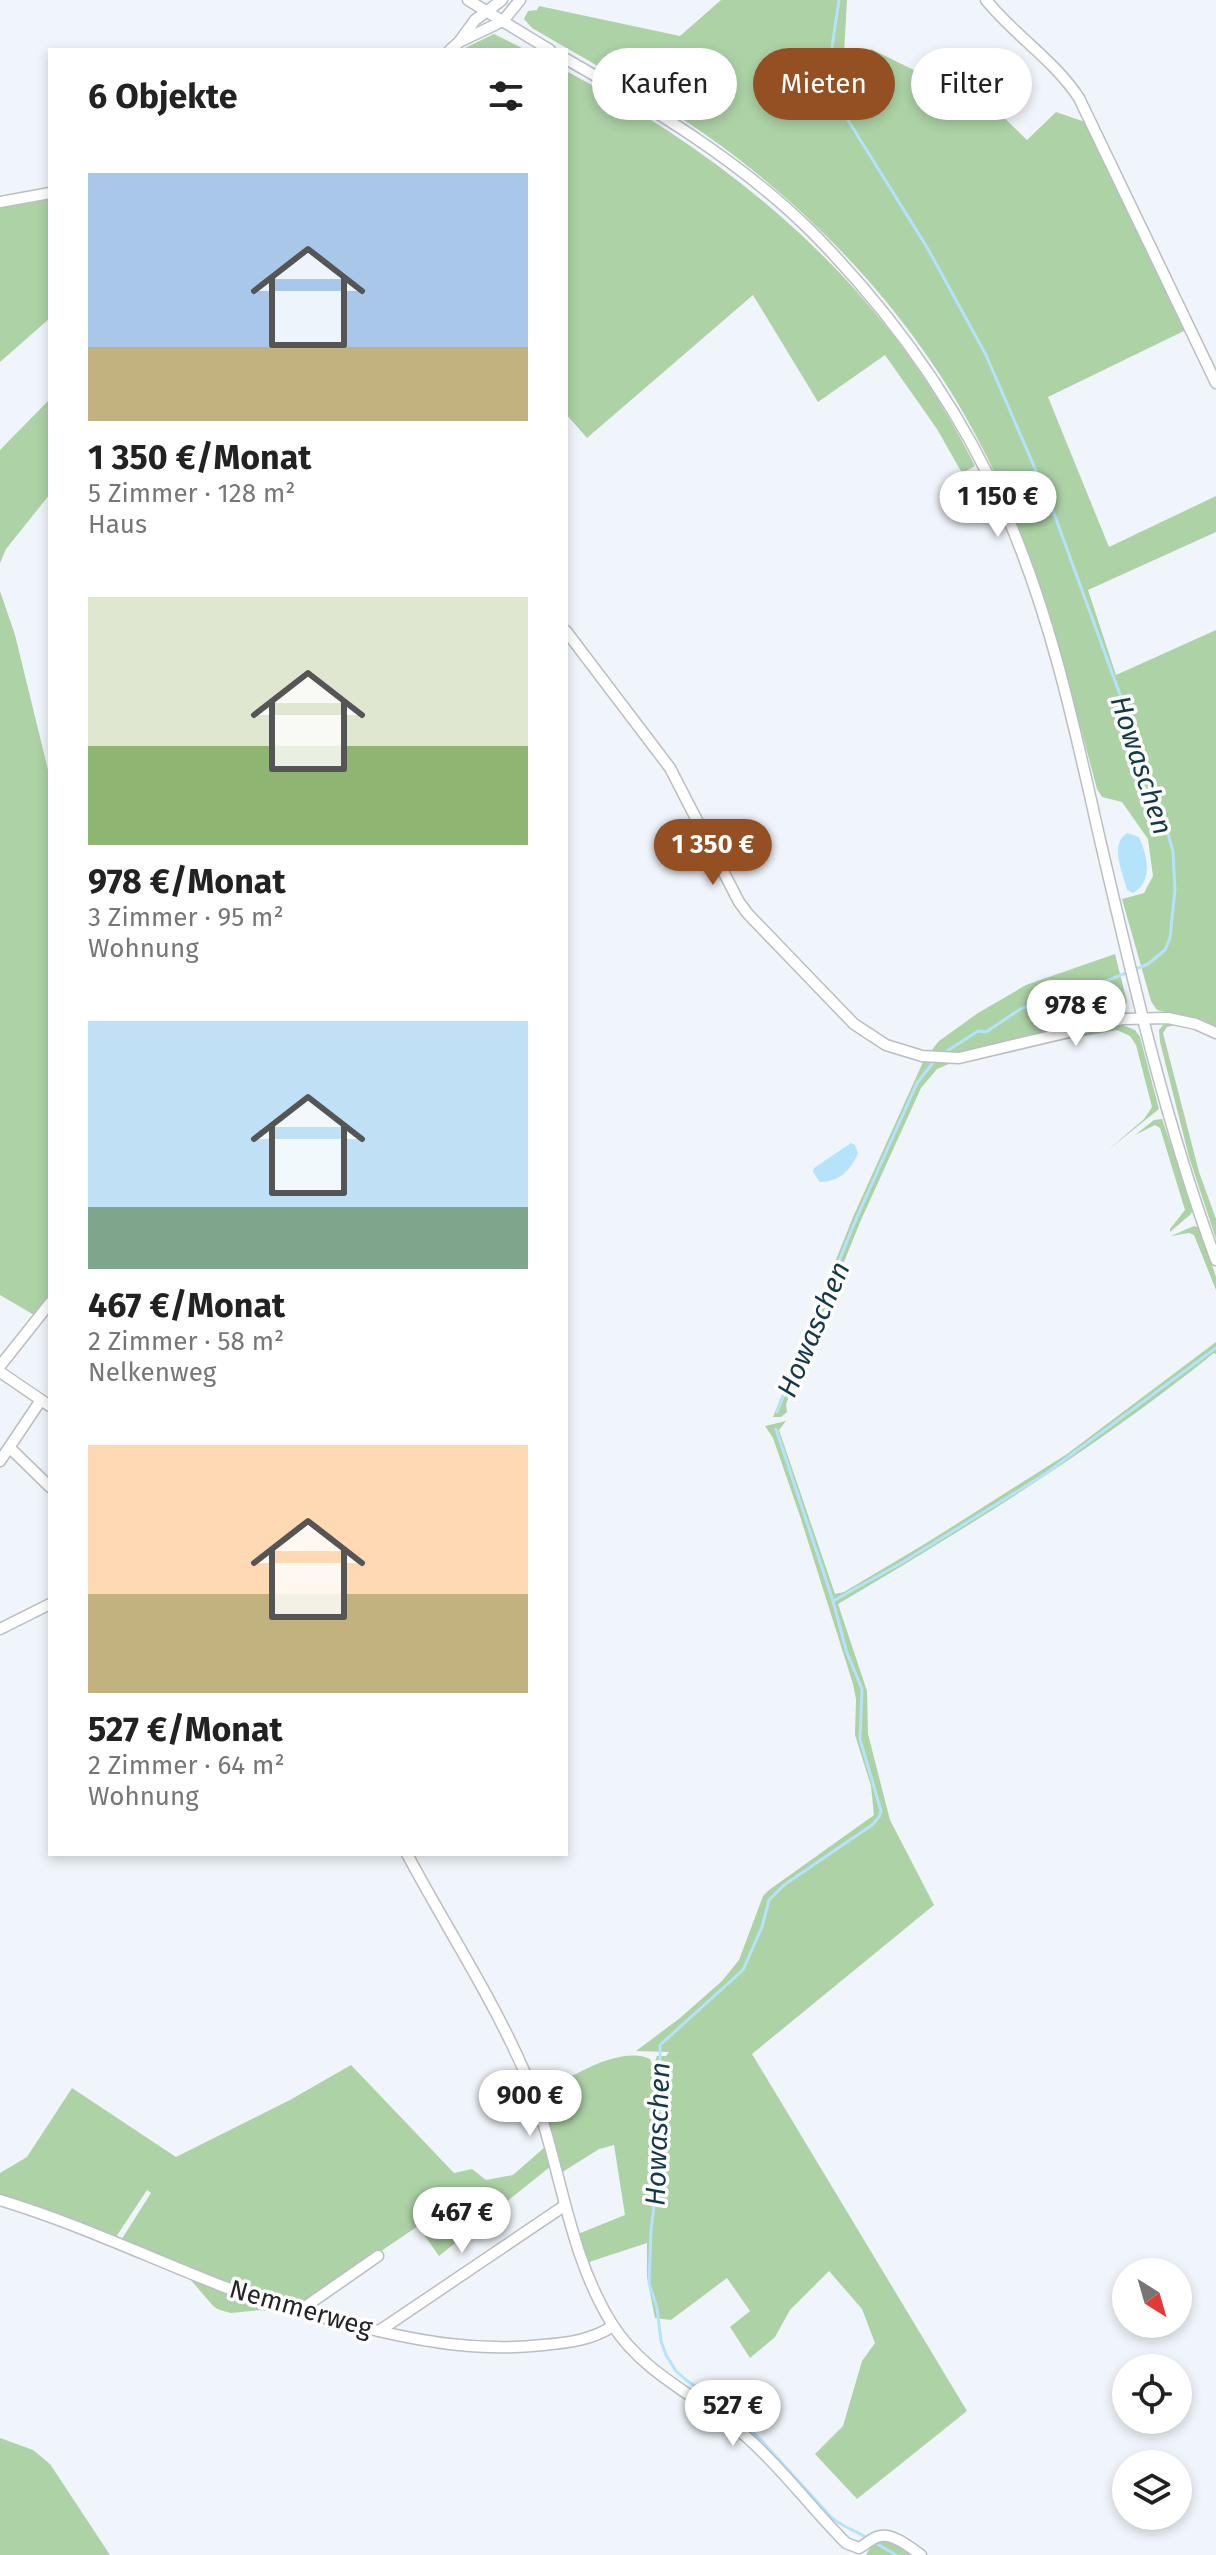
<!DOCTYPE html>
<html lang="de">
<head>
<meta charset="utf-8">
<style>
	:root { --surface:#fff; --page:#f6f6f6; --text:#222; --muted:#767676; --accent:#945023 }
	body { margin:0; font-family:"Fira Sans",sans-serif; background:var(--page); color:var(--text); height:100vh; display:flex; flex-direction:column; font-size:30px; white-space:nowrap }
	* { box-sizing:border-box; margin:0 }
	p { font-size:26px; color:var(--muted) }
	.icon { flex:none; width:44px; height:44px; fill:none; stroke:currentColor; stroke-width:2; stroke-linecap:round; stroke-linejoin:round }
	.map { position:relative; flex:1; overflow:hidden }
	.panel { position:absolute; left:48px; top:48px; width:520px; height:1808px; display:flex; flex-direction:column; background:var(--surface); border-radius:0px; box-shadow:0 4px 12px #0003 }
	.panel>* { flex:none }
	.banner { position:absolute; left:592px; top:48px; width:504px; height:72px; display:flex; gap:16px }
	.needle { width:52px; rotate:143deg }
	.controls { position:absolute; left:1112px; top:2258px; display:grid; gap:16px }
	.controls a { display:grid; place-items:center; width:80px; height:80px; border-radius:50%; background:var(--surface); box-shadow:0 4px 12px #0003; font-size:40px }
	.price { position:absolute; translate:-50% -68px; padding:0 18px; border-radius:28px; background:#fff; color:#222; font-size:26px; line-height:52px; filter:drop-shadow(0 2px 4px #0008) }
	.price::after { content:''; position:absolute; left:50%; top:48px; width:24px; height:18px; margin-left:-12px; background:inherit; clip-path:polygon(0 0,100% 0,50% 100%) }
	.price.active { background:var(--accent); color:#fff }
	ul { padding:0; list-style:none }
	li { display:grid; align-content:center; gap:16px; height:424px; padding:0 40px }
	li span { display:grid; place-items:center; height:248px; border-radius:0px; color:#555 }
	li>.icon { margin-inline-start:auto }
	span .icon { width:144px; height:144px; fill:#fffc; stroke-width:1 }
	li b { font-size:34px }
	h2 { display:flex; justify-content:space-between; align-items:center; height:96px; padding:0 40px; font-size:34px }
	.chip { padding:0 28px; border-radius:36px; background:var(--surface); box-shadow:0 4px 12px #0003; font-size:28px; line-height:72px }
	.chip.active { background:var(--accent); color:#fff }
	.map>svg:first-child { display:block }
	.green { fill:#add2a6 }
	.water { fill:#b5e3fb }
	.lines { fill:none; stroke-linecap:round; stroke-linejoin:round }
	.stream { stroke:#b5e3fb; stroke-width:3 }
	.minor-casing { stroke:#b9bec3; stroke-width:13 }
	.minor { stroke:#fff; stroke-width:10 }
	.labels { text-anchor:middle; stroke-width:7; stroke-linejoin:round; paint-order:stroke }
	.street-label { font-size:26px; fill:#232528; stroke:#fff }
	.water-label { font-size:28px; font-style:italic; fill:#143949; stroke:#fff }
</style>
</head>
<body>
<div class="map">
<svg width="1216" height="2555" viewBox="0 0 1216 2555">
	<rect width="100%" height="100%" fill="#eff5fb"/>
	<!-- green -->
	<g class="green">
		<path d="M721,0H847L843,71L871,49L924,75L947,96L965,80L1027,140L1056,112L1088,123L1186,330L1048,397L1109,547L1216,496V532L1088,590L1116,675L1216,630V1030L1183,1016L1157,1010L1151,1001L1122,899L1144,893L1153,876L1148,839L1122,802L1102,797L1097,789C1067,676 1038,562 987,457C934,349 853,252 760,176C691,119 610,73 532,28L524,19L528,11L537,10L539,6L680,36Z"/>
		<polygon points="494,34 526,50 461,50"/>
		<path d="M566,71C739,162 887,288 975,466L962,473L937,429L885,355L818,402L753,295L587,438L566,414Z"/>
		<polygon points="50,198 50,318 0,362 0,207"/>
		<polygon points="50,399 50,494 6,549 0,563 0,450"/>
		<polygon points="0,591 15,635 50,778 50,1296 34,1315 0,1295"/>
		<polygon points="1115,954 1127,1002 1122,1010 1113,1016 955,1055 931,1051 939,1041 978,1013 1026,985"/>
		<polygon points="1169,1023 1179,1024 1167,1027 1163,1033 1199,1172 1216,1219 1216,1239 1189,1157 1160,1042 1159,1030 1163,1025"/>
		<polygon points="1123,1025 1135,1030 1140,1037 1159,1109 1108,1150 1144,1119 1152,1107 1136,1045 1130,1036 1117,1030 1037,1045"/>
		<polygon points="927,1060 951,1063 937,1069 921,1088 861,1220 786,1404 787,1412 781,1417 773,1417 853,1217 923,1062"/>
		<polygon points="1162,1119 1193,1209 1191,1214 1170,1232 1170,1229 1185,1210 1160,1128 1155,1125 1135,1135 1154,1120"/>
		<polygon points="1194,1226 1200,1228 1216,1277 1216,1290 1194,1235 1189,1233 1171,1236"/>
		<path d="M1216,1342V1354L1214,1353C1096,1448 968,1527 838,1604L867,1691L868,1734L890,1820L934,1905L752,2054L967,2411L857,2499L815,2454L843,2426L862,2361L875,2343L862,2309L829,2271L790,2310L775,2337L750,2358L730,2327L750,2311L727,2278L671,2320L655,2318L647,2277V2243L589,2262L578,2234L625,2215L614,2145L599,2149L561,2173L538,2098C562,2080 620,2044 650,2059L653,2067L657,2056H666L669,2052L636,2051L680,2018L722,1981L739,1960L763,1896L769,1890L874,1815L871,1786L855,1735L856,1699L853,1684L800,1516L773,1438L765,1426L786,1421L779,1430L835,1594L844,1592L928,1542L1067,1454Z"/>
		<polygon points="351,2065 454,2173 472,2169 486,2180 513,2175 546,2146 551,2166 439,2256 418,2226 299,2307 248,2291 123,2240 123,2237 151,2193 147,2190 116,2237 0,2195 0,2173 27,2157 72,2088 176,2157 290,2100"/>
		<polygon points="174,2269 361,2332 359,2334 289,2315 260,2310 231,2313 220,2310 214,2307 190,2279"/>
		<polygon points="0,2438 33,2450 50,2464 110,2555 0,2555"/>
		<polygon points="880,2540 898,2545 915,2555 866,2555 871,2546"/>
	</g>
	<!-- water -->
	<g class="water">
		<path d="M1127,833L1139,837C1147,855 1154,881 1133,893L1127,890C1123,872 1109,845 1127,833Z"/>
		<path d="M851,1143L855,1145L858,1153C851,1170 839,1182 820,1182L813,1172L814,1168Z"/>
	</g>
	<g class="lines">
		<!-- stream -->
		<g class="stream">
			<polyline points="839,0 832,47 835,84 848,120 928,249 986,355 1052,508 1161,807 1173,852 1175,890 1170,938 1165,950 1148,964 1109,980 1045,997 1031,1006 1022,1008 986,1032 978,1031 944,1053"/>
			<polyline points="777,1412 857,1217 917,1083 935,1060"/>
			<path d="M776,1429L833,1601L847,1653L862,1689L860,1739L881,1811L879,1817L872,1825L784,1885L769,1900L762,1927L743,1970L660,2045L661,2148L651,2231L649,2283L657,2308L661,2341L666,2355L676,2371L685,2379L741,2420L761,2440L831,2517C842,2527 855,2530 867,2538"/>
			<polyline points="833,1601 903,1562 1045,1474 1216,1348"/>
			<polyline points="874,2542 896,2555"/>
		</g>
		<!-- minor casing -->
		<g class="minor-casing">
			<g id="minor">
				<polyline points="468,0 550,50"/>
				<path d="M986,0C1014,35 1054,60 1079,98L1216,383"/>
				<polyline points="459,42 475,20 502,0"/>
				<polyline points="450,50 459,42 503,21 520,0"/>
				<path d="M566,59C652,108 740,161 811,231C891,312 959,407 1005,511C1051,616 1075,729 1100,840C1133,981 1166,1125 1216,1260"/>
				<polyline points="0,202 50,193"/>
				<polyline points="566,631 670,768 739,902 748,914 854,1024 886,1045 922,1056 959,1058 1123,1019 1168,1018 1196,1024 1216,1033"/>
				<polyline points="0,1366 50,1303"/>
				<polyline points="0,1372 50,1406"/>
				<polyline points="10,1448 50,1487"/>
				<polyline points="0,1461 41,1400"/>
				<polyline points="0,1629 50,1604"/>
				<path d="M407,1854C446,1927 492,1997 525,2073C561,2155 564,2247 612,2324C645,2377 707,2400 751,2441C785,2472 813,2510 846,2543L859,2548C865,2545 871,2539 877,2537C891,2531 911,2548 921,2555"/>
				<path d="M0,2200C76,2223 148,2257 222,2286C267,2303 315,2315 362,2327C422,2342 481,2352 543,2345C567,2343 592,2340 613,2326"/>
				<polyline points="299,2311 378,2256"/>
				<polyline points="379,2331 564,2206"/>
			</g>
		</g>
		<!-- minor -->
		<use href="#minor" class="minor"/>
	</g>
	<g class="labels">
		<!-- street labels -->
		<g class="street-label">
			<text transform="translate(301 2308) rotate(16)" y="9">Nemmerweg</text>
		</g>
		<!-- water labels -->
		<g class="water-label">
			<text transform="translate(1142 765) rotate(72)" y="10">Howaschen</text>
			<text transform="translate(813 1329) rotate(-67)" y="10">Howaschen</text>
			<text transform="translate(657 2134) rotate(-88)" y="10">Howaschen</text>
		</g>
	</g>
</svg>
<div class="controls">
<a><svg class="needle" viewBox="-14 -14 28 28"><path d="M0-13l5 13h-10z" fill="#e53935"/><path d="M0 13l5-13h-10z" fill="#767676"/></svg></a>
<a><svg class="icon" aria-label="locate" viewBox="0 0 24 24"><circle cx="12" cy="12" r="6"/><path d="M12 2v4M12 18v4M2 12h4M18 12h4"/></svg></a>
<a><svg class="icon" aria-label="layers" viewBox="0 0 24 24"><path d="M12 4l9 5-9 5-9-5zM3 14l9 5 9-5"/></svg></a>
</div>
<b class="price" style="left:998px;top:539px">1 150 €</b>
<b class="price active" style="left:713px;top:887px">1 350 €</b>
<b class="price" style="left:1076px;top:1048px">978 €</b>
<b class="price" style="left:530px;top:2138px">900 €</b>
<b class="price" style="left:462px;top:2255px">467 €</b>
<b class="price" style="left:733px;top:2448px">527 €</b>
<div class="banner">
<a class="chip">Kaufen</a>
<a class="chip active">Mieten</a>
<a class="chip">Filter</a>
</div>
<section class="panel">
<h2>6 Objekte<svg class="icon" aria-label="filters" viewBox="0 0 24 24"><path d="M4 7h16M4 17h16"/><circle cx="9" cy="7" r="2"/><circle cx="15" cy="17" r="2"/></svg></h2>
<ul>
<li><span style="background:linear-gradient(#a9c7e8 70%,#c2b280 0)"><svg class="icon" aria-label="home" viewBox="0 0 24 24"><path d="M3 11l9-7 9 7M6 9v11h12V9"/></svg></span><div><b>1 350 €/Monat</b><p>5 Zimmer · 128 m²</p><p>Haus</p></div></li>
<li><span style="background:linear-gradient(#dfe7d0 60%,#8fb573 0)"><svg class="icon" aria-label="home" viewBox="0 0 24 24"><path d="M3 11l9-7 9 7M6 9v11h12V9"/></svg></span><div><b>978 €/Monat</b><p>3 Zimmer · 95 m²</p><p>Wohnung</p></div></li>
<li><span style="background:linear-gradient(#bfe0f5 75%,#7fa58c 0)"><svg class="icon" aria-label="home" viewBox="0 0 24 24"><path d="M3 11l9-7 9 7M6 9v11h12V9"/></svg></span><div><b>467 €/Monat</b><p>2 Zimmer · 58 m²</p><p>Nelkenweg</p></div></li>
<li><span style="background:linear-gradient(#ffd9b3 60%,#c2b280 0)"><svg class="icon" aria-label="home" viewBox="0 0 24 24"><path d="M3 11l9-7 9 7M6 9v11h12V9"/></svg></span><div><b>527 €/Monat</b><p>2 Zimmer · 64 m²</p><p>Wohnung</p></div></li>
</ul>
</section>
</div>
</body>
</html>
